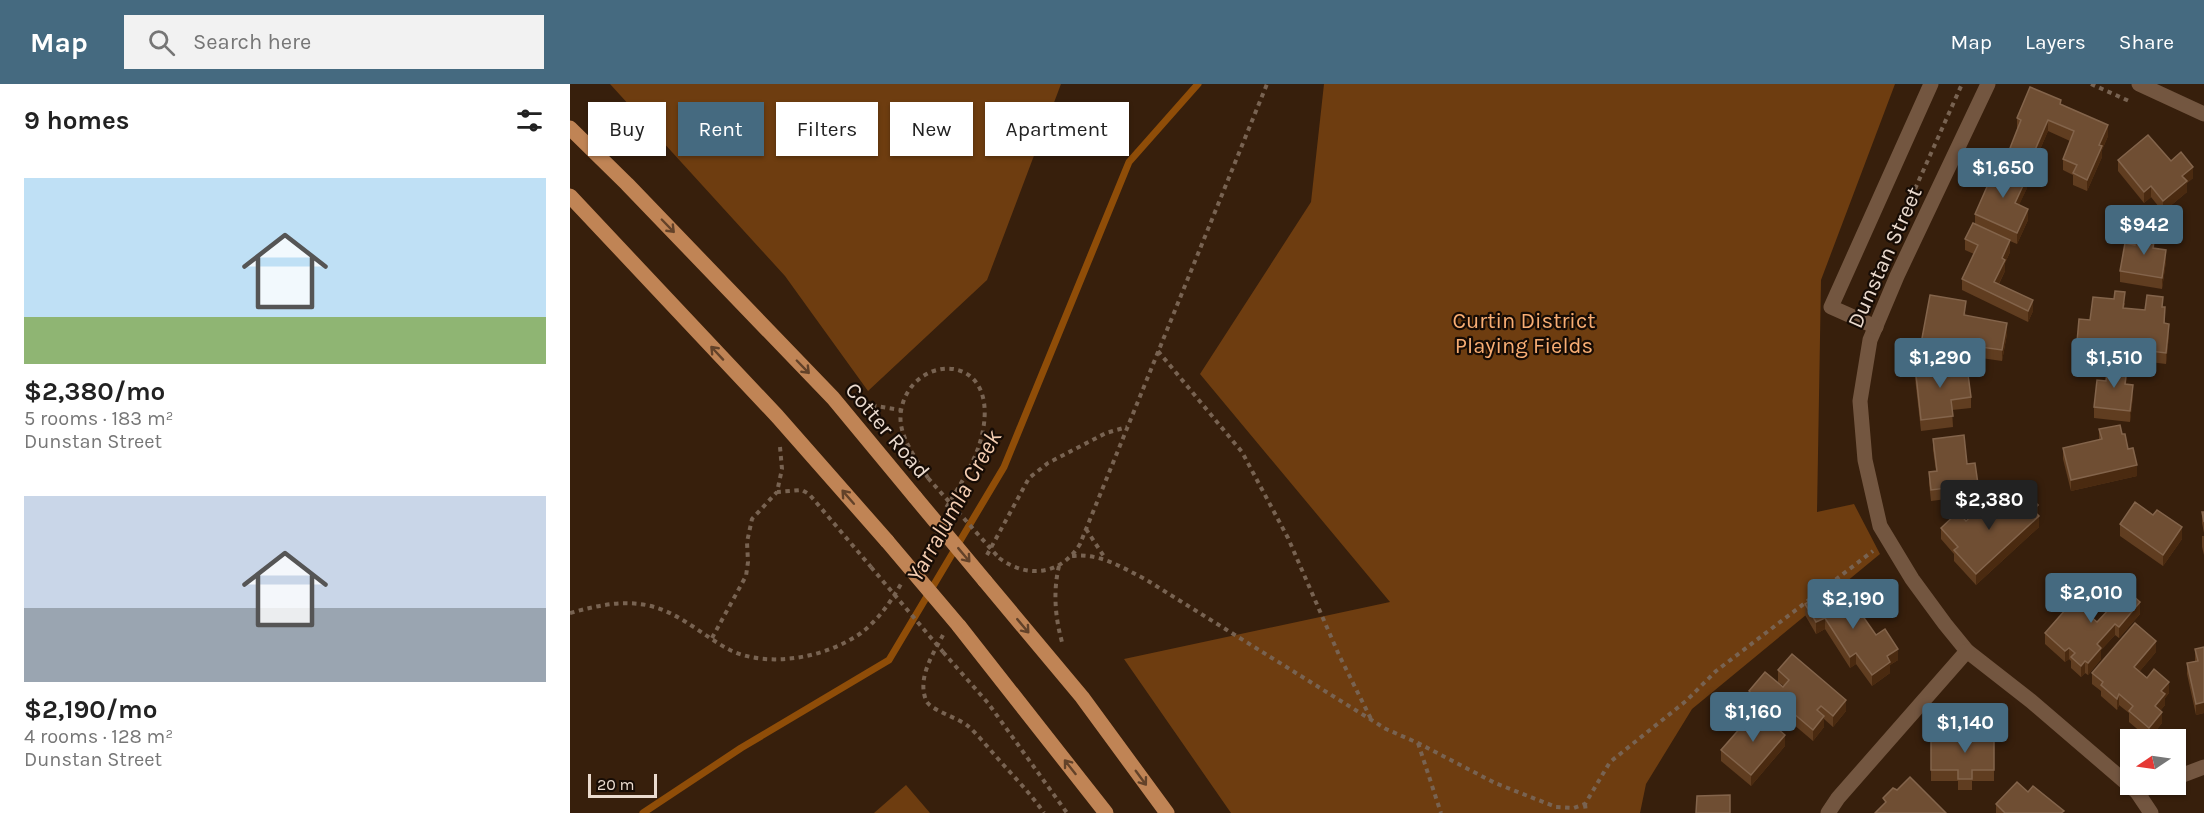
<!DOCTYPE html>
<html lang="en">
<head>
<meta charset="utf-8">
<style>
	:root { --surface:#fff; --page:#f2f2f2; --text:#222; --muted:#767676; --accent:#456a80 }
	body { margin:0; font-family:Karla,sans-serif; background:var(--page); color:var(--text); height:100vh; display:flex; flex-direction:column; font-size:22px; white-space:nowrap }
	* { box-sizing:border-box; margin:0 }
	p { font-size:20px; color:var(--muted) }
	.icon { flex:none; width:33px; height:33px; fill:none; stroke:currentColor; stroke-width:2; stroke-linecap:round; stroke-linejoin:round }
	.map { position:relative; flex:1; overflow:hidden }
	.details { display:flex; flex-direction:column; background:var(--surface); width:570px }
	.details>* { flex:none }
	.banner { position:absolute; left:18px; top:18px; width:570px; height:54px; display:flex; gap:12px }
	.needle { width:39px; rotate:257deg }
	.controls { position:absolute; left:1550px; top:645px; display:grid; gap:12px }
	.controls a { display:grid; place-items:center; width:66px; height:66px; border-radius:0px; background:var(--surface); box-shadow:0 2px 4px #0004; font-size:30px }
	.scale { position:absolute; left:18px; bottom:15px; width:69px; box-sizing:border-box; padding-left:6px; border:3px solid #ebdbcf; border-top:0; font-size:16px; line-height:21px; white-space:nowrap; color:#ebdbcf; -webkit-text-stroke:4px #170c05; paint-order:stroke }
	.price { position:absolute; translate:-50% -51px; padding:0 14px; border-radius:6px; background:var(--accent); color:#fff; font-size:20px; line-height:39px; filter:drop-shadow(0 2px 3px #0008) }
	.price::after { content:''; position:absolute; left:50%; top:36px; width:18px; height:14px; margin-left:-9px; background:inherit; clip-path:polygon(0 0,100% 0,50% 100%) }
	.price.active { background:#222; color:#fff }
	ul { padding:0; list-style:none }
	li { display:grid; align-content:center; gap:12px; height:318px; padding:0 24px }
	li span { display:grid; place-items:center; height:186px; border-radius:0px; color:#555 }
	li>.icon { margin-inline-start:auto }
	span .icon { width:108px; height:108px; fill:#fffc; stroke-width:1 }
	li b { font-size:26px }
	h2 { display:flex; justify-content:space-between; align-items:center; height:72px; padding:0 24px; font-size:26px }
	.tag { padding:0 21px; border-radius:0px; background:var(--surface); box-shadow:0 2px 4px #0004; font-size:21px; line-height:54px }
	.tag.active { background:var(--accent); color:#fff }
	header { display:flex; align-items:center; gap:36px; box-sizing:border-box; height:84px; padding:0 30px; background:var(--accent); color:#fff }
	header strong { font-size:28px }
	nav { display:flex; gap:33px; margin-inline-start:auto; font-size:21px }
	.search { width:420px; height:54px; background:var(--page); display:flex; align-items:center; gap:15px; box-sizing:border-box; padding:0 21px; border-radius:0px; color:var(--muted); font-size:22px }
	main { display:flex; flex:1; min-height:0 }
	.map>svg:first-child { display:block }
	.green { fill:#6e3d10 }
	.lines { fill:none; stroke-linecap:round; stroke-linejoin:round }
	.stream { stroke:#8f4d08; stroke-width:7 }
	.path { stroke:#786352; stroke-width:4; stroke-dasharray:4.5 4.5; stroke-linecap:butt }
	.minor { stroke:#735640; stroke-width:15 }
	.major { stroke:#c08455; stroke-width:15 }
	.path-bridge { stroke:#786352; stroke-width:4; stroke-dasharray:4.5 4.5; stroke-linecap:butt }
	.major-bridge { stroke:#c08455; stroke-width:15 }
	.wall { fill:#603d20; fill-rule:evenodd }
	.shaded-wall { fill:#4a2a10 }
	.building { fill:#6f4e33; stroke:#83644b; stroke-width:1.5 }
	.oneway { stroke:#634229 }
	.labels { text-anchor:middle; stroke-width:4.5; stroke-linejoin:round; paint-order:stroke }
	.street-label { font-size:22px; fill:#ebdbcf; stroke:#170c05 }
	.park-label { font-size:22px; fill:#f9ae74; stroke:#170c05 }
	.water-label { font-size:24px; font-style:italic; fill:#f5ceb2; stroke:#170c05 }
</style>
</head>
<body>
<header>
<strong>Map</strong>
<div class="search"><svg class="icon" aria-label="search" viewBox="0 0 24 24"><circle cx="10" cy="10" r="6"/><path d="M15 15l6 6"/></svg>Search here</div>
<nav><a>Map</a><a>Layers</a><a>Share</a></nav>
</header>
<main>
<section class="details">
<h2>9 homes<svg class="icon" aria-label="filters" viewBox="0 0 24 24"><path d="M4 7h16M4 17h16"/><circle cx="9" cy="7" r="2"/><circle cx="15" cy="17" r="2"/></svg></h2>
<ul>
<li><span style="background:linear-gradient(#bfe0f5 75%,#8fb573 0)"><svg class="icon" aria-label="home" viewBox="0 0 24 24"><path d="M3 11l9-7 9 7M6 9v11h12V9"/></svg></span><div><b>$2,380/mo</b><p>5 rooms · 183 m²</p><p>Dunstan Street</p></div></li>
<li><span style="background:linear-gradient(#c9d6e8 60%,#9aa5b1 0)"><svg class="icon" aria-label="home" viewBox="0 0 24 24"><path d="M3 11l9-7 9 7M6 9v11h12V9"/></svg></span><div><b>$2,190/mo</b><p>4 rooms · 128 m²</p><p>Dunstan Street</p></div></li>
</ul>
</section>
<div class="map">
<svg width="1634" height="729" viewBox="0 0 1634 729">
	<rect width="100%" height="100%" fill="#371f0c"/>
	<!-- green -->
	<g class="green">
		<polygon points="40,0 491,0 417,196 298,307 215,192"/>
		<polygon points="754,0 1325,0 1251,196 1247,428 1284,420 1310,470 1122,625 1076,700 1070,729 661,729 554,575 820,518 630,290 741,118"/>
		<polygon points="336,701 360,729 304,729"/>
	</g>
	<g class="lines">
		<!-- stream -->
		<polyline class="stream" points="73,729 171,664 319,576 434,383 559,78 628,0"/>
		<!-- path -->
		<g class="path">
			<polyline points="1521,0 1559,17"/>
			<polyline points="1345,105 1392,0"/>
			<polyline points="588,267 672,368 718,454 769,571 802,637"/>
			<polyline points="293,320 331,326"/>
			<polyline points="210,363 212,385 207,408 232,406 239,410 301,483"/>
			<path d="M358,394C346,374 327,351 331,327C340,270 428,265 413,346C408,374 391,399 376,424"/>
			<polyline points="516,445 535,474"/>
			<polyline points="417,471 459,394 478,379 536,349 557,343"/>
			<path d="M502,472C530,469 551,483 575,495L816,645L848,659L925,699L986,723L1004,724L1015,720L1040,678L1116,617L1146,587L1303,467"/>
			<path d="M429,474C458,495 491,491 510,460L697,0"/>
			<path d="M489,482C483,507 485,533 492,558"/>
			<path d="M0,529C26,522 50,516 76,521C108,527 133,552 160,566C199,585 257,573 291,549C308,536 320,519 331,500"/>
			<path d="M373,551C363,570 347,594 356,616C359,626 387,633 398,642C407,650 415,660 423,669C440,689 459,707 474,729"/>
			<polyline points="142,554 176,492 178,478 177,458 182,435 207,408"/>
			<polyline points="373,568 418,619 497,729"/>
			<polyline points="848,659 871,729"/>
			<polyline points="1015,720 1016,729"/>
		</g>
		<!-- minor -->
		<g class="minor">
			<polyline points="1418,0 1327,192 1300,256 1290,317 1295,376 1310,442 1342,495 1375,540 1397,567 1461,617 1567,708 1581,729"/>
			<polyline points="1569,0 1634,30"/>
			<polyline points="1306,243 1261,223 1361,0"/>
			<polyline points="1605,694 1634,683"/>
			<polyline points="1567,708 1586,700"/>
			<polyline points="1258,729 1268,714 1397,567"/>
		</g>
		<!-- major -->
		<g class="major">
			<polyline points="0,44 57,100 263,314 345,413"/>
			<polyline points="0,112 207,332 317,457"/>
			<polyline points="415,497 512,613 597,729"/>
			<polyline points="389,542 536,729"/>
		</g>
		<!-- path-bridge -->
		<g class="path-bridge">
			<polyline points="358,394 429,474"/>
			<polyline points="301,483 373,568"/>
		</g>
		<!-- major-bridge -->
		<g class="major-bridge">
			<polyline points="345,413 415,497"/>
			<polyline points="317,457 389,542"/>
		</g>
	</g>
	<!-- wall -->
	<g class="wall">
		<polygon points="1491,21 1538,52 1532,66 1532,73 1517,107 1503,101 1503,91 1493,86 1493,75 1500,57 1478,47 1462,84 1440,75 1440,64 1447,46 1447,34"/>
		<polygon points="1548,76 1601,77 1623,94 1617,99 1617,108 1593,128 1581,113 1574,119 1548,87"/>
		<polygon points="1457,104 1449,120 1458,136 1447,160 1440,157 1440,168 1435,179 1435,187 1429,200 1463,227 1458,238 1392,206 1392,195 1404,170 1395,166 1395,155 1405,140 1405,130"/>
		<polygon points="1585,157 1584,164 1596,177 1592,205 1550,198 1550,187 1565,161"/>
		<polygon points="1555,219 1554,224 1575,226 1593,223 1595,235 1595,240 1599,251 1596,280 1507,269 1507,258 1520,236"/>
		<path d="M1396,229L1395,231L1437,250L1432,277L1411,274L1408,287L1398,285L1401,313V324L1382,326L1383,343L1351,347L1345,294V282L1367,280L1350,276V265ZM1375,281L1390,284L1376,286Z"/>
		<polygon points="1557,292 1556,300 1563,312 1560,338 1524,334 1524,323 1536,297"/>
		<polygon points="1529,345 1552,350 1558,365 1567,392 1501,407 1493,375 1493,364 1529,356"/>
		<polygon points="1363,355 1397,380 1408,400 1408,411 1361,417 1359,399 1359,388 1366,387 1363,366"/>
		<polygon points="1632,428 1634,428 1634,449 1632,439"/>
		<polygon points="1433,431 1468,431 1469,443 1406,501 1384,477 1384,470 1371,455 1371,444 1396,437"/>
		<polygon points="1550,440 1612,455 1593,482 1550,452"/>
		<polygon points="1632,452 1634,452 1634,471 1632,463"/>
		<polygon points="1533,505 1570,530 1549,554 1545,551 1531,566 1531,575 1518,591 1515,589 1511,593 1501,584 1501,577 1499,575 1495,578 1475,560 1475,549 1527,538 1536,528 1536,519 1533,516"/>
		<polygon points="1275,517 1290,532 1328,576 1320,581 1320,589 1302,602 1286,580 1280,584 1255,545 1246,550 1235,531 1235,520"/>
		<polygon points="1634,563 1634,629 1626,631 1617,590 1617,579 1625,577 1625,565"/>
		<polygon points="1586,568 1569,588 1599,609 1595,614 1595,621 1590,627 1592,639 1579,655 1559,638 1559,629 1549,621 1547,626 1531,612 1531,607 1522,600 1522,589"/>
		<polygon points="1208,586 1276,627 1263,643 1254,635 1254,643 1243,657 1216,634 1208,643 1179,618 1179,607 1213,603 1214,602 1208,598"/>
		<polygon points="1424,646 1424,697 1402,697 1402,706 1388,706 1388,697 1361,697 1361,657 1402,657"/>
		<polygon points="1215,662 1181,702 1151,677 1151,666"/>
		<polygon points="1458,708 1494,729 1426,729 1426,720"/>
	</g>
	<!-- shaded-wall -->
	<g class="shaded-wall">
		<polygon points="1478,36 1478,47 1462,84 1462,73"/>
		<polygon points="1538,41 1538,52 1532,66 1532,73 1517,107 1517,96 1529,61"/>
		<polygon points="1623,83 1623,94 1617,99 1617,108 1593,128 1593,117 1612,92"/>
		<polygon points="1457,93 1457,104 1445,130 1445,119"/>
		<polygon points="1581,102 1581,113 1574,119 1574,108"/>
		<polygon points="1458,125 1458,136 1447,160 1447,149"/>
		<polygon points="1585,146 1585,157 1583,175 1583,164"/>
		<polygon points="1440,156 1440,168 1435,179 1435,187 1424,209 1424,198 1432,174"/>
		<polygon points="1596,166 1596,177 1592,205 1592,194"/>
		<polygon points="1463,216 1463,227 1458,238 1458,227"/>
		<polygon points="1437,239 1437,250 1432,277 1432,266"/>
		<polygon points="1599,240 1599,251 1596,280 1596,269"/>
		<polygon points="1411,263 1411,274 1408,287 1408,276"/>
		<polygon points="1563,301 1563,312 1560,338 1560,327"/>
		<polygon points="1567,381 1567,392 1501,407 1501,396"/>
		<polygon points="1468,421 1468,432 1463,426"/>
		<polygon points="1469,432 1469,443 1406,501 1406,490"/>
		<polygon points="1612,443 1612,455 1593,482 1593,471"/>
		<polygon points="1570,518 1570,530 1549,554 1549,543"/>
		<polygon points="1255,534 1255,545 1246,550 1246,538"/>
		<polygon points="1545,540 1545,551 1531,566 1531,575 1518,591 1518,579 1527,560"/>
		<polygon points="1586,557 1586,568 1564,594 1564,583"/>
		<polygon points="1499,564 1499,575 1495,578 1495,567"/>
		<polygon points="1328,565 1328,576 1320,581 1320,589 1302,602 1302,591 1317,572"/>
		<polygon points="1286,569 1286,580 1280,584 1280,573"/>
		<polygon points="1515,577 1515,589 1511,593 1511,582"/>
		<polygon points="1599,598 1599,609 1595,614 1595,621 1585,633 1585,622 1591,607"/>
		<polygon points="1549,610 1549,621 1547,626 1547,615"/>
		<polygon points="1276,616 1276,627 1263,643 1263,632"/>
		<polygon points="1634,618 1634,629 1626,631 1626,620"/>
		<polygon points="1216,623 1216,634 1208,643 1208,632"/>
		<polygon points="1592,628 1592,639 1579,655 1579,644"/>
		<polygon points="1254,632 1254,643 1243,657 1243,646"/>
		<polygon points="1215,651 1215,662 1181,702 1181,691"/>
	</g>
	<!-- building -->
	<g class="building">
		<polygon points="1460,3 1491,16 1490,20 1538,41 1529,61 1532,62 1517,96 1503,89 1507,81 1493,75 1504,47 1478,36 1462,73 1440,64 1451,36 1447,34"/>
		<polygon points="1578,51 1601,77 1611,68 1623,83 1612,92 1617,97 1593,117 1581,102 1574,108 1548,76"/>
		<polygon points="1427,80 1457,93 1445,119 1458,125 1447,149 1405,130"/>
		<polygon points="1403,139 1440,156 1432,174 1435,176 1424,198 1463,216 1458,227 1392,195 1408,161 1395,155"/>
		<polygon points="1568,143 1585,146 1583,164 1596,166 1592,194 1550,187 1555,159 1565,161"/>
		<polygon points="1545,207 1555,208 1553,224 1575,226 1577,211 1593,213 1592,223 1595,223 1594,239 1599,240 1596,269 1507,258 1509,235 1520,236 1523,213 1544,215"/>
		<polygon points="1360,211 1396,217 1394,231 1437,239 1432,266 1411,263 1408,276 1350,265"/>
		<polygon points="1538,278 1557,281 1555,300 1563,301 1560,327 1524,323 1527,296 1536,297"/>
		<polygon points="1375,279 1376,286 1397,283 1401,313 1381,316 1383,332 1351,336 1345,282"/>
		<polygon points="1550,341 1552,350 1555,350 1558,365 1563,364 1567,381 1501,396 1493,364 1532,355 1529,345"/>
		<polygon points="1394,351 1397,380 1405,379 1408,400 1361,406 1359,388 1367,387 1363,355"/>
		<polygon points="1456,409 1468,421 1463,426 1469,432 1406,490 1384,466 1388,463 1371,444 1388,428 1396,437 1419,416 1433,431"/>
		<polygon points="1565,418 1583,431 1587,426 1612,443 1593,471 1550,440"/>
		<polygon points="1632,428 1634,428 1634,438"/>
		<polygon points="1543,494 1570,518 1549,543 1545,540 1527,560 1531,564 1518,579 1515,577 1511,582 1501,573 1505,569 1499,564 1495,567 1475,549 1503,517 1527,538 1541,523 1536,519 1541,513 1533,505"/>
		<polygon points="1264,501 1275,517 1277,515 1290,532 1292,531 1306,551 1315,545 1328,565 1317,572 1320,578 1302,591 1286,569 1280,573 1255,534 1246,538 1235,520"/>
		<polygon points="1565,539 1586,557 1564,583 1577,594 1584,585 1599,598 1591,607 1595,610 1585,622 1592,628 1579,644 1559,627 1563,622 1549,610 1547,615 1531,601 1533,598 1522,589"/>
		<polygon points="1634,563 1634,618 1626,620 1617,579 1628,577 1625,565"/>
		<polygon points="1222,570 1276,616 1263,632 1251,622 1247,626 1254,632 1243,646 1216,623 1208,632 1179,607 1195,588 1213,603 1219,596 1208,586"/>
		<polygon points="1186,626 1215,651 1181,691 1151,666"/>
		<polygon points="1402,646 1424,646 1424,686 1402,686 1402,695 1388,695 1388,686 1361,686 1361,657 1402,657"/>
		<polygon points="1340,693 1376,729 1305,729 1316,718 1313,714 1323,704 1327,706"/>
		<polygon points="1447,698 1458,708 1463,702 1494,727 1491,729 1435,729 1426,720"/>
		<polygon points="1160,711 1160,729 1126,729 1127,712"/>
	</g>
	<!-- one-way arrows -->
	<defs><path id="oneway-shaft" d="M-6 0H5M1.5-3L5.5 0L1.5 3" fill="none" stroke-width="1.6" stroke-linecap="round" stroke-linejoin="round" transform="scale(1.5)"/></defs>
	<g class="oneway">
		<use href="#oneway-shaft" transform="translate(98 142) rotate(46)"/>
		<use href="#oneway-shaft" transform="translate(147 269) rotate(-133)"/>
		<use href="#oneway-shaft" transform="translate(233 283) rotate(46)"/>
		<use href="#oneway-shaft" transform="translate(278 413) rotate(-131)"/>
		<use href="#oneway-shaft" transform="translate(394 471) rotate(50)"/>
		<use href="#oneway-shaft" transform="translate(453 542) rotate(50)"/>
		<use href="#oneway-shaft" transform="translate(500 683) rotate(-128)"/>
		<use href="#oneway-shaft" transform="translate(571 694) rotate(54)"/>
	</g>
	<g class="labels">
		<!-- street labels -->
		<g class="street-label">
			<text transform="translate(1314 173) rotate(-66)" y="8">Dunstan Street</text>
			<text transform="translate(318 346) rotate(50)" y="8">Cotter Road</text>
		</g>
		<!-- park labels -->
		<g class="park-label">
			<text x="954" y="244">Curtin District<tspan x="954" dy="25">Playing Fields</tspan></text>
		</g>
		<!-- water labels -->
		<g class="water-label">
			<text transform="translate(384 422) rotate(-61)" y="8">Yarralumla Creek</text>
		</g>
	</g>
</svg>
<div class="controls">
<a><svg class="needle" viewBox="-14 -14 28 28"><path d="M0-13l5 13h-10z" fill="#e53935"/><path d="M0 13l5-13h-10z" fill="#767676"/></svg></a>
</div>
<div class="scale">20 m</div>
<b class="price" style="left:1433px;top:115px">$1,650</b>
<b class="price" style="left:1574px;top:172px">$942</b>
<b class="price" style="left:1370px;top:305px">$1,290</b>
<b class="price" style="left:1544px;top:305px">$1,510</b>
<b class="price active" style="left:1419px;top:447px">$2,380</b>
<b class="price" style="left:1521px;top:540px">$2,010</b>
<b class="price" style="left:1283px;top:546px">$2,190</b>
<b class="price" style="left:1183px;top:659px">$1,160</b>
<b class="price" style="left:1395px;top:670px">$1,140</b>
<div class="banner">
<a class="tag">Buy</a>
<a class="tag active">Rent</a>
<a class="tag">Filters</a>
<a class="tag">New</a>
<a class="tag">Apartment</a>
</div>
</div>
</main>
</body>
</html>
